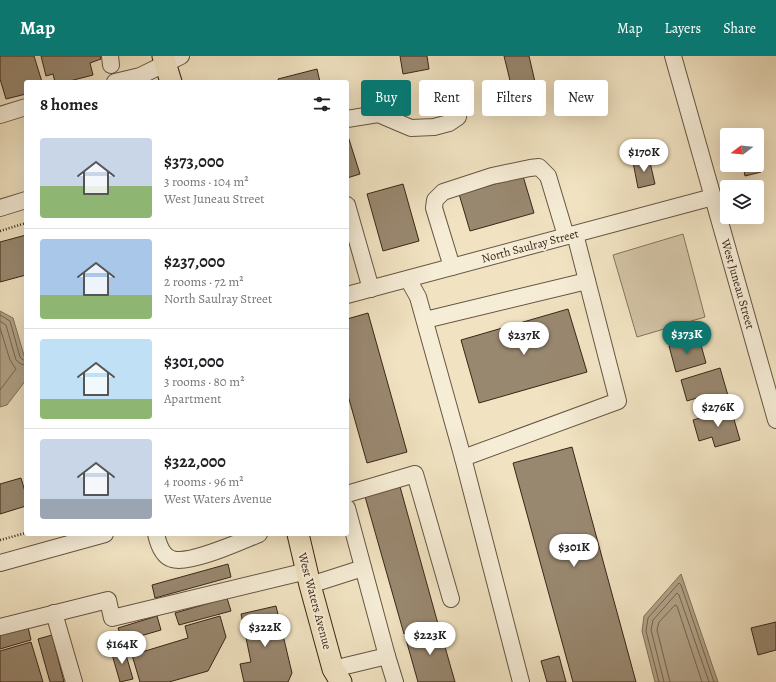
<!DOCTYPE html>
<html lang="en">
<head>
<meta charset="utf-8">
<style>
	:root { --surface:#fff; --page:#f2f2f2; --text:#202124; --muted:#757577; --line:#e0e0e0; --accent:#0f766e }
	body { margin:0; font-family:Alegreya,serif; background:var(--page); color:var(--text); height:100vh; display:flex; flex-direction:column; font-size:15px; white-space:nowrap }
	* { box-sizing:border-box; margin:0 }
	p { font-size:13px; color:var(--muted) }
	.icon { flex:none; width:22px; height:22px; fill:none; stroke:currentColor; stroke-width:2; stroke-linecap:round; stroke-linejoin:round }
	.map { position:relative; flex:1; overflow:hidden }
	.side { position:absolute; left:24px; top:24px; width:325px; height:456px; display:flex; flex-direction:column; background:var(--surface); border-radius:4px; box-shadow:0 4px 16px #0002 }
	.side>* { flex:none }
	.guide { position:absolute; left:361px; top:24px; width:355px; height:36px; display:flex; gap:8px }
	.needle { width:26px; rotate:254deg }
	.controls { position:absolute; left:720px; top:72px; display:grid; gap:8px }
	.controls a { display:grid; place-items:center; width:44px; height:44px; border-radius:4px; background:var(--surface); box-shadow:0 4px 16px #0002; font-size:20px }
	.price { position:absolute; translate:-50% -34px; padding:0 9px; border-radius:14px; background:#fff; color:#222; font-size:13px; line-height:26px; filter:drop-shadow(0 1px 2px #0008) }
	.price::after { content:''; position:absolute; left:50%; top:24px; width:12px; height:9px; margin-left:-6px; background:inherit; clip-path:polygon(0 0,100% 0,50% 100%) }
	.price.selected { background:var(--accent); color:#fff }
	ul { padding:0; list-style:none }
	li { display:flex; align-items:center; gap:12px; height:100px; padding:0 16px }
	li+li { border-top:1px solid var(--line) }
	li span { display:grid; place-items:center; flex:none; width:112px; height:80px; border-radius:4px; color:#555 }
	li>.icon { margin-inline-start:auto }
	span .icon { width:48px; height:48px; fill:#fffc; stroke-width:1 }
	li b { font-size:17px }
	h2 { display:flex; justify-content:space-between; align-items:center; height:48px; padding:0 16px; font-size:17px }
	.tag { padding:0 14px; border-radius:4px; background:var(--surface); box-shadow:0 4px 16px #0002; font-size:14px; line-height:36px }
	.tag.selected { background:var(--accent); color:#fff }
	header { display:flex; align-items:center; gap:24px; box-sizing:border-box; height:56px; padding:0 20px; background:var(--accent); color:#fff }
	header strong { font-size:19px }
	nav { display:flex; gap:22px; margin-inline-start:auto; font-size:14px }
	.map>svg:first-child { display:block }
	.green { fill:#d2c3a5; stroke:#86745e }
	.water { fill:#b2a388; stroke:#82715b }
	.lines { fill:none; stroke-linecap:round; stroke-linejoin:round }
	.shore { stroke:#766450; stroke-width:1 }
	.building { fill:#998870; stroke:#392617 }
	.minor-casing { stroke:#675542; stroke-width:18 }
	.major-casing { stroke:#392617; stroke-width:23 }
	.path { stroke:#392617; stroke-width:2.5; stroke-dasharray:1 2; stroke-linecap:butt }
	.minor { stroke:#f6edd7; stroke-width:16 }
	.major { stroke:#f1e3c2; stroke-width:21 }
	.labels { text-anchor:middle; stroke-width:4; stroke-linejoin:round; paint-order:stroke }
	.street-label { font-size:12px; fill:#392617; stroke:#f6edd7 }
</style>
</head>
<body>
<header>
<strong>Map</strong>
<nav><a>Map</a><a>Layers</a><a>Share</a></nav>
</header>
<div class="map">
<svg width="776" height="626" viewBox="0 0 776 626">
	<rect width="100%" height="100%" fill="#f1e3c2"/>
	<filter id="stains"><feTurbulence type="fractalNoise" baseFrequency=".005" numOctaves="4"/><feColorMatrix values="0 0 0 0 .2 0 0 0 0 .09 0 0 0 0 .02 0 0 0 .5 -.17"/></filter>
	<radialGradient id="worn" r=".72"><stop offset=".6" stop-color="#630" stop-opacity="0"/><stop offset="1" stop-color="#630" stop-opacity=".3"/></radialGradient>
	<!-- green -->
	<polygon class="green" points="683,178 705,261 637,281 613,199"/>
	<!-- water -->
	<g class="water">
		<polygon points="0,255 13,262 26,306 26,324 7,349 0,351"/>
		<polygon points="681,518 718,626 655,626 642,575 644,560"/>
	</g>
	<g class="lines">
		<!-- shore -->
		<g class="shore">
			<polyline points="0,259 10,265 20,301 23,304 26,304"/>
			<polyline points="0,265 6,269 16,304 21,308 26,309"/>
			<polyline points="0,272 10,304 16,313 0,334"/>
			<polyline points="659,626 646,575 648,562 679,527 681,529 714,626"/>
			<polyline points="664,626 651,574 653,564 677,537 679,539 709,626"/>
			<polyline points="670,626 657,574 659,566 675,549 677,550 702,626"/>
		</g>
	</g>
	<!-- building -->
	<g class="building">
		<polygon points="0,0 34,0 42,26 26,26 26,38 6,43 0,23"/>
		<polygon points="41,0 100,0 101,3 90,7 93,19 66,26 55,26 53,18 46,20"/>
		<polygon points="400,0 427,0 429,13 403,18"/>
		<polygon points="504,0 529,0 538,39 515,45"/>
		<polygon points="317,13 320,26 279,26 278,23"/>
		<polygon points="347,77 360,118 347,122"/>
		<polygon points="757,99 761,116 745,120 743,109 757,109"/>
		<polygon points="649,102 655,128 638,132 633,106"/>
		<polygon points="523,120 534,157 470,175 459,138"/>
		<polygon points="403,128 419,185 383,195 367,138"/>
		<polygon points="26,179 26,219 0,226 0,186"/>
		<polygon points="568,253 587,316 479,347 461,284"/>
		<polygon points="368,257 407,396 367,407 347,336 347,263"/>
		<polygon points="699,282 706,307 676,316 669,290"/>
		<polygon points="720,312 729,343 703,351 700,341 687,345 681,324"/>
		<polygon points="731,353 740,384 715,391 712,381 699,385 693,364"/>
		<polygon points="572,391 636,626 573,626 513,407"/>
		<polygon points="21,422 26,439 26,450 0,458 0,428"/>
		<polygon points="399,427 438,568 404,578 364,437"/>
		<polygon points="228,508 231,521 155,542 152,529"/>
		<polygon points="227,542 231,555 179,569 175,557"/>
		<polygon points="276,550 292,617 288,626 244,626 240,608 251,606 241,558"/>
		<polygon points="157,560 161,574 123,585 118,572"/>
		<polygon points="220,560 226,581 208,615 169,626 140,626 132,599 188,582 185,570"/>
		<polygon points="776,566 776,594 758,599 751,572"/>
		<polygon points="439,570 455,626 418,626 405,580"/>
		<polygon points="28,571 31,584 0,593 0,579"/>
		<polygon points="52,579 64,626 50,626 38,583"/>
		<polygon points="31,586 43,626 0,626 0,595"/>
		<polygon points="124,592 133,623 120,626 111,595"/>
		<polygon points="559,600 566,626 547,626 541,605"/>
	</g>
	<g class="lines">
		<!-- minor casing -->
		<g class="minor-casing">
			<g id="minor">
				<polyline points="110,0 111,9"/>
				<polyline points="673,0 776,364"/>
				<polyline points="115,26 140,20 181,0"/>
				<polyline points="0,59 26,51"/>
				<polyline points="347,63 378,58 411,72 434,71 449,67 458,61 460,48"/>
				<polyline points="347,149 371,233"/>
				<polyline points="0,152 26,144"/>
				<polyline points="452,211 434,152 435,144 443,136 492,120 530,112 539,111 548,120 566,180"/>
				<polyline points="408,223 418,241 463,402 521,626"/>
				<polyline points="347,239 713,141"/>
				<polyline points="425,264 587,225"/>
				<polyline points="463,402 618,345 575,178"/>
				<polyline points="347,438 415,418 451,543"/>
				<path d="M156,478C158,487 162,500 172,503C190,509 241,485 259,478"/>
				<polyline points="0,507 105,478"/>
				<polyline points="310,529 363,512"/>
				<polyline points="54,557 74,626"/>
				<polyline points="0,571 108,544 112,562 307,515"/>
				<polyline points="387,600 395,626"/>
				<polyline points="333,613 387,600 347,452"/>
			</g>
		</g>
		<!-- major casing -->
		<g class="major-casing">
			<g id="major">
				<polyline points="163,0 171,26"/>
				<polyline points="298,478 310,529 333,613 341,626"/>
			</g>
		</g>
		<!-- path -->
		<g class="path">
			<polyline points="0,175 26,167"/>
			<polyline points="0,484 26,477"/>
		</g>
		<!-- minor -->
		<use href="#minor" class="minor"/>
		<!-- major -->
		<use href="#major" class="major"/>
	</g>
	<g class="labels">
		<!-- street labels -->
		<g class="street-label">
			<text transform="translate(530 190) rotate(-15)" y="4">North Saulray Street</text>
			<text transform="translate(738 228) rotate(74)" y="4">West Juneau Street</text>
			<text transform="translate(315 545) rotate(75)" y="4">West Waters Avenue</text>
		</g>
	</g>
	<rect width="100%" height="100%" filter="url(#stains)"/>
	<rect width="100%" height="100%" fill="url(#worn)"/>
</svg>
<div class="controls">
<a><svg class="needle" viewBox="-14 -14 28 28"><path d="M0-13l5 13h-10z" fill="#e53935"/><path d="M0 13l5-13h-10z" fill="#757577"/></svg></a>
<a><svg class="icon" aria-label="layers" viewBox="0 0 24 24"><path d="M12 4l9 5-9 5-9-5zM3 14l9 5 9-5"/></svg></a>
</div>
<b class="price" style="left:644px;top:117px">$170K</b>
<b class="price selected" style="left:687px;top:299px">$373K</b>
<b class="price" style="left:524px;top:300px">$237K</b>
<b class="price" style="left:718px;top:372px">$276K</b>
<b class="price" style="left:574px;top:512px">$301K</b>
<b class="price" style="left:265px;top:592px">$322K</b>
<b class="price" style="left:430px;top:600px">$223K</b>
<b class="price" style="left:122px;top:609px">$164K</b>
<div class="guide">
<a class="tag selected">Buy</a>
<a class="tag">Rent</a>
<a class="tag">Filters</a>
<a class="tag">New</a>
</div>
<section class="side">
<h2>8 homes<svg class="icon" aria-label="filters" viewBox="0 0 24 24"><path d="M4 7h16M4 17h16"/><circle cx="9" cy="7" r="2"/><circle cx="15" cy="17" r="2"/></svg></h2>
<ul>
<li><span style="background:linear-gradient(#c9d6e8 60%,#8fb573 0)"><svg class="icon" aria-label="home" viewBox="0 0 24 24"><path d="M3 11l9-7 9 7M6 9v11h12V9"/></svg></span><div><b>$373,000</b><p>3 rooms · 104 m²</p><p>West Juneau Street</p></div></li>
<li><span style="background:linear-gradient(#a9c7e8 70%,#8fb573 0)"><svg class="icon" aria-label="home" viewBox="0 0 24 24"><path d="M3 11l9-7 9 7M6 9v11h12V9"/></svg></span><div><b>$237,000</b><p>2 rooms · 72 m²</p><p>North Saulray Street</p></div></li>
<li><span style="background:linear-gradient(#bfe0f5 75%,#8fb573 0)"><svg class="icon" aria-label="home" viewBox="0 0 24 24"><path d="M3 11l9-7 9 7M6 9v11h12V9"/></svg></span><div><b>$301,000</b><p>3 rooms · 80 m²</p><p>Apartment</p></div></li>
<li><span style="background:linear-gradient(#c9d6e8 75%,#9aa5b1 0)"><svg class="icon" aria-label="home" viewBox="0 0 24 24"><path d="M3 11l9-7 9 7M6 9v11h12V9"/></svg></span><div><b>$322,000</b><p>4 rooms · 96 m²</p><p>West Waters Avenue</p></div></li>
</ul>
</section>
</div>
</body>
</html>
